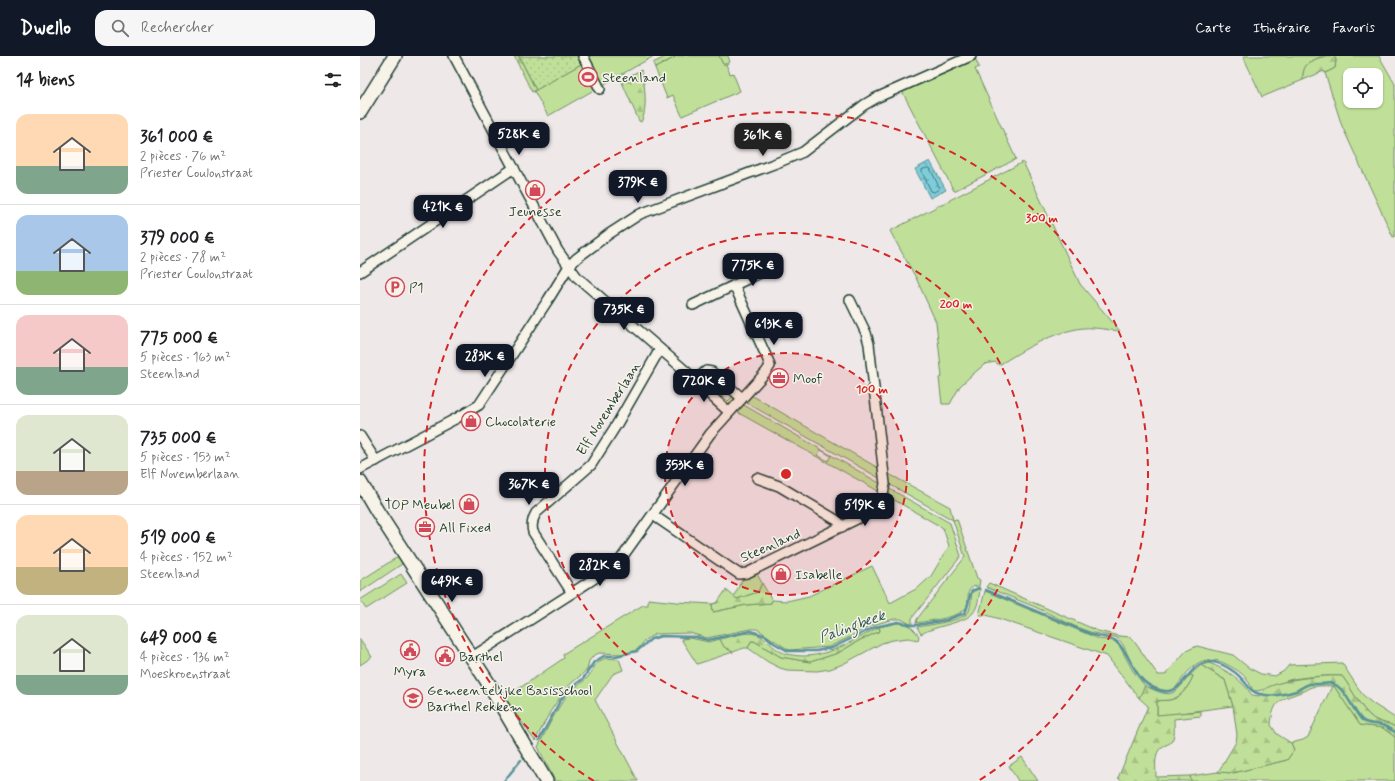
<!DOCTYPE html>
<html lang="fr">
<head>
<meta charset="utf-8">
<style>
	:root { --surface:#fff; --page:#f6f6f6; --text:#202124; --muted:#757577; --line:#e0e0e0; --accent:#111827 }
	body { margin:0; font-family:Mynerve,sans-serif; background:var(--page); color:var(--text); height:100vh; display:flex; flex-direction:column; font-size:15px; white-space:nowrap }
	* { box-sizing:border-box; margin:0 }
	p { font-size:13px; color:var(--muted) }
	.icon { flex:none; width:22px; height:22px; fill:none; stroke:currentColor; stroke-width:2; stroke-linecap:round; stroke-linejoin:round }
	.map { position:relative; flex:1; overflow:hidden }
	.sheet { display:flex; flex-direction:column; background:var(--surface); width:360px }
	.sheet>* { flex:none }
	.controls { position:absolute; left:983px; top:12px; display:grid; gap:8px }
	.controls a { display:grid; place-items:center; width:40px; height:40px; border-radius:8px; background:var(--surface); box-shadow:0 1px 3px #0004; font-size:20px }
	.price { position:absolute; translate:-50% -34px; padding:0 9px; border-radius:8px; background:var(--accent); color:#fff; font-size:13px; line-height:26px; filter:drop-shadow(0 1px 2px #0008) }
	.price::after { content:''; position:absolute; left:50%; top:24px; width:12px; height:9px; margin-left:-6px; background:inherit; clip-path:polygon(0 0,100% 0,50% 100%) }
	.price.current { background:#222; color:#fff }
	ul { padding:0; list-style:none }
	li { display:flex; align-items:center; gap:12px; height:100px; padding:0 16px }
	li+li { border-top:1px solid var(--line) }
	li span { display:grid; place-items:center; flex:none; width:112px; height:80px; border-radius:12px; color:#555 }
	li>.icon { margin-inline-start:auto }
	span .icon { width:48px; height:48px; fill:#fffc; stroke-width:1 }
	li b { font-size:17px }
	h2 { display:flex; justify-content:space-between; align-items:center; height:48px; padding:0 16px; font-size:17px }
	header { display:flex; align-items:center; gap:24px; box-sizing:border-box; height:56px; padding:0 20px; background:var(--accent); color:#fff }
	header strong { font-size:19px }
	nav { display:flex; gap:22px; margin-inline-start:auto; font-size:14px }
	.search { width:280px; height:36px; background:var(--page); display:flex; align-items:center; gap:10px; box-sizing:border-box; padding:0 14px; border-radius:12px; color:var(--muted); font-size:15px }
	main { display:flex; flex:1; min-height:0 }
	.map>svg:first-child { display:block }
	.grass { fill:#c0e099; stroke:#708e66; fill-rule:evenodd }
	.forest { fill:url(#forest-firs); stroke:#708e66 }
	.park { fill:url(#park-dots); stroke:#708e66 }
	.water { fill:url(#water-ripples); stroke:#589398 }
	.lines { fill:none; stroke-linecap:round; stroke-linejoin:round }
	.shore { stroke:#457776; stroke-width:1 }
	.stream { stroke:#589398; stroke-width:2.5 }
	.street-casing { stroke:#1f3d34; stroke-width:12 }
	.secondary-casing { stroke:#1f3d34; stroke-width:16 }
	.street { stroke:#f7f3e8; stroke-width:9 }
	.secondary { stroke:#f7f3e8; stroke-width:13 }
	.ring { fill:none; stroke:#d62828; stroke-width:2; stroke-dasharray:7 5 }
	.labels { text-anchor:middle; stroke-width:3; stroke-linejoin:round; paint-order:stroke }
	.poi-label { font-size:14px; fill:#1f3d34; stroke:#f7f3e8; text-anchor:start }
	.street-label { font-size:14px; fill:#1f3d34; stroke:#f7f3e8 }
	.water-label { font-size:15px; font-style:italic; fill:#325a55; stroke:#f7f3e8 }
	.centre { fill:#d62828; stroke:#f7f3e8; stroke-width:2 }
	.ring-label { font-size:12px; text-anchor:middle; font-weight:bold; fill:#d62828; stroke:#f7f3e8; stroke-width:3; stroke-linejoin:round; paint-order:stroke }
</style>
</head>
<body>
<header>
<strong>Dwello</strong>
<div class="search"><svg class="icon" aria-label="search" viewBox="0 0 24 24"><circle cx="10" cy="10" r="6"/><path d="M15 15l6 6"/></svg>Rechercher</div>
<nav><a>Carte</a><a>Itinéraire</a><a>Favoris</a></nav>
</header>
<main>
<section class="sheet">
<h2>14 biens<svg class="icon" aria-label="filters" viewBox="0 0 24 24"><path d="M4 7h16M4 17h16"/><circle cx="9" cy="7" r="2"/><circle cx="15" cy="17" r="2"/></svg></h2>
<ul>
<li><span style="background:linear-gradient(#ffd9b3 65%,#7fa58c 0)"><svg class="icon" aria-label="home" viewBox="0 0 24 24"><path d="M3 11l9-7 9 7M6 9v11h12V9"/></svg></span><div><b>361 000 €</b><p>2 pièces · 76 m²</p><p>Priester Coulonstraat</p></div></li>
<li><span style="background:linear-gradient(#a9c7e8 70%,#8fb573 0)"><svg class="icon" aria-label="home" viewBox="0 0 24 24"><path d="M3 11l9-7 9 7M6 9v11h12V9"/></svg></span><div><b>379 000 €</b><p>2 pièces · 78 m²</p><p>Priester Coulonstraat</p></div></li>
<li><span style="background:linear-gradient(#f6c9c9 65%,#7fa58c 0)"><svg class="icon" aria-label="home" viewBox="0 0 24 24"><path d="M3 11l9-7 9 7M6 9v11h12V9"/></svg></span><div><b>775 000 €</b><p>5 pièces · 163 m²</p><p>Steenland</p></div></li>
<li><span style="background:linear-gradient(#dfe7d0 70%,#b9a48a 0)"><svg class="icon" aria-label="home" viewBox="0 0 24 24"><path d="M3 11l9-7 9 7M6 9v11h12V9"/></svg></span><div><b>735 000 €</b><p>5 pièces · 153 m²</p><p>Elf Novemberlaan</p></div></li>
<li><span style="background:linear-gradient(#ffd9b3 65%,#c2b280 0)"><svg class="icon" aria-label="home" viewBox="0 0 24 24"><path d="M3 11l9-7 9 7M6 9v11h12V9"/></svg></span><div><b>519 000 €</b><p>4 pièces · 152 m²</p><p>Steenland</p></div></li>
<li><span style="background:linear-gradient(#dfe7d0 75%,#7fa58c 0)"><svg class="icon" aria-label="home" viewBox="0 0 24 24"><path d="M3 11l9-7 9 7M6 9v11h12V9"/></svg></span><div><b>649 000 €</b><p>4 pièces · 136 m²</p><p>Moeskroenstraat</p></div></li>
</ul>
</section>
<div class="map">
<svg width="1035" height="725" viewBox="0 0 1035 725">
	<defs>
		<pattern id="forest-firs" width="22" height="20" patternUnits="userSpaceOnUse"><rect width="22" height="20" fill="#c0e099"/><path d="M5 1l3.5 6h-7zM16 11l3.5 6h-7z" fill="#a5c184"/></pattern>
		<pattern id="park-dots" width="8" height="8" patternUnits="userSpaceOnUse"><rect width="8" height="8" fill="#c0e099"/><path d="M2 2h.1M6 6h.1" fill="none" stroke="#a5c184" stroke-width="1.8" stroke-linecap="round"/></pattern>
		<pattern id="water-ripples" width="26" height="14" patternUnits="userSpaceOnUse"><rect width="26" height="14" fill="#7ecdda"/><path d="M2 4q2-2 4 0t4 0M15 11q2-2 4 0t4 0" fill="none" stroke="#67a8b2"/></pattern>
	</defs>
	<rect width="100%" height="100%" fill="#efe8e9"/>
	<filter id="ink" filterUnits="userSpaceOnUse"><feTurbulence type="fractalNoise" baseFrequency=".025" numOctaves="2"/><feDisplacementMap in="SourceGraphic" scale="8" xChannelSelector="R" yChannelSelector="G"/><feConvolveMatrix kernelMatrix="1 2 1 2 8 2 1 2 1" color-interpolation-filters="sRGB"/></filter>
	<g filter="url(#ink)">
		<!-- grass -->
		<g class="grass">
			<polygon points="217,0 294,0 188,60 174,35 221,8"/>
			<polygon points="317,0 359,0 363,8 366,8 370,18 373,17 380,35 322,60 313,39 307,42 295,12"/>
			<path d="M883,0H966C951,4 942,7 943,24L902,41Z"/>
			<path d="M974,0H1019L1035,28V180L1033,181L982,70L965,17L975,12L976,4ZM990,19H1016V45H990Z"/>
			<polygon points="615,2 619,11 615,13 656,103 594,135 542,35"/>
			<path d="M663,106L720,228L760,275C748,274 735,271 723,272C692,276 665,293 639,309L635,306L625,308L613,318L600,330L590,348H582L579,322L582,321L576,266L556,222L530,175Z"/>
			<polygon points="391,339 520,413 521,423 385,346"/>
			<path d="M382,348L521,428L520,436L375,355ZM461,394L471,400L468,405L457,399Z"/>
			<path d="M529,418L590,451L593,464L597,463L617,522L620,524L619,530C602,530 612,544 605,553C597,562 568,565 556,567L557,563L605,501L593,464L529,428Z"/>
			<polygon points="530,433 590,467 601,500 552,562 552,569 541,563 534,563 510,570 490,581 469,591 429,594 397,573 390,573 347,582 330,577 295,578 285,584 278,593 272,596 261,598 239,597 233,600 229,605 227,614 207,631 190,656 175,685 145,642 204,602 203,598 283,549 288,549 288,543 317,546 352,548 353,556 386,549 411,547 412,544 427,545 449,540 512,510 530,547 558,532 571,520 589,490 583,472 529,441"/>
			<polygon points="39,500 42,508 0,536 0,525"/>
			<polygon points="396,516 402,527 398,536 377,543 374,540 382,524"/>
			<polygon points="41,518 47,527 6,553 0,544"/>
			<path d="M629,527L738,575L759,580L771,581L798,619H805L826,595L837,590L873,599L889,612L901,618L915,620L924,615L929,609L982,607L1002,638L1012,647L1035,662V671C1029,667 1020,667 1014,663C1000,653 993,634 982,620C970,619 940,621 929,624C917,628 906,635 893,635C891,631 890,627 887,624C883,617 875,613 868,609C840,594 829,614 814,634C796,637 780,624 772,609C768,601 765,588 757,582C752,579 738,579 730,576C711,570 693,559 675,551C659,544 642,538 626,531Z"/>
			<path d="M620,533C619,541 618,551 613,557C605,567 574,570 561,578L557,571C568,569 604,565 609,555C611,550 611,542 612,536L614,534Z"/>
			<polygon points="625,535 739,583 754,585 760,591 773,615 785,630 779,642 747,600 637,562 626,559 619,559"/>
			<path d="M537,567C548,567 552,571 559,580L558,584L548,582L533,584L522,587L483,608L470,613L457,615L427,614L420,612L408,606L388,592L391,585H394L421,601L450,606L478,597L500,584L520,575L519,571Z"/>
			<polygon points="330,582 349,586 360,583 364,590 373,596 337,608 321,583"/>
			<polygon points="0,583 12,601 0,609"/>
			<path d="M246,602L259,603L263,614L253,618L235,644L278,725H195L178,691C187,673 196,653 209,637C214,631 223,627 228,621C235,612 234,606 246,602Z"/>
			<path d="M841,609L865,624L873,650L797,660V645C802,644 808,645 813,643C822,641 830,628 833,620L830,619Z"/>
			<polygon points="972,630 974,630 1000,669 1023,672 1035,681 1035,725 831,725 830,720 858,716 873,717 927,704 934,694 931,687 943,684 948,681"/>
			<polygon points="662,701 678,725 658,725 649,710"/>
		</g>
		<!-- forest -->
		<g class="forest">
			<polygon points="154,0 159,0 176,34 172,36"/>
			<polygon points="307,0 317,0 295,12 293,7"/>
			<polygon points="359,0 368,0 370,6 366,8 363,8"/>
			<path d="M966,0H974L976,4L975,12L965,17L964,15L943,24C942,7 951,4 966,0Z"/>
			<path d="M281,14C285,26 288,56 281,66L279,65L261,24Z"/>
			<polygon points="348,321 352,321 353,322 348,328 368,345 373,340 375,343 371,348 368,349 345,330 344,327"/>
			<polygon points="402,527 412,544 411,547 386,549 353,556 352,548 357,547 366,534 377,543 398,536"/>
			<path d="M519,571L520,575L500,584L478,597L450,606L421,601L394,585H391L388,592H384L373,596L364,591L360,583C373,580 391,573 402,581C409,586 416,594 424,597C459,608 490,586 519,571Z"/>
			<path d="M849,607C867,614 881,623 892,639L899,640C901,638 903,635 905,633C921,623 963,619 982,620C993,634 1000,653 1014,663C1021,667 1029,667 1035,671V681L1023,672L1000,669L974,630C967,630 956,629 949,632C947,633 944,635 941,636C920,644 913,644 911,669L917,678L931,687L934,694L927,704L873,717L858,716L876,686L877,679L873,650L865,624L841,609Z"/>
			<path d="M830,619L833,620C830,628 822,640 813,643C808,645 802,644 797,645V659L841,655V660L814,663C814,671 816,681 810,687C807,689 801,690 799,694C794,701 796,713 796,721L830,720L831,725H762L758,722L788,650L779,642L785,630C811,642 813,641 830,619Z"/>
		</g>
		<!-- park -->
		<polygon class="park" points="159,0 217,0 221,8 176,34"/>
		<!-- water -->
		<polygon class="water" points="570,105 586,134 570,142 555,113"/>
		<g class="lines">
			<!-- shore -->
			<polygon class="shore" points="567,112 570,112 579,131 579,133 574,136 571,135 562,116 562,114"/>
			<!-- stream -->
			<g class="stream">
				<path d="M626,534L733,579C740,581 751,581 756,585C774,602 774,629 802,635C825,640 827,605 851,606C861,606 875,615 882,623C888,629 890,636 900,638C910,641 926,638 936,635C940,633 945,629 950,628C953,628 958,628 962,628C964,628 968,627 971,627C986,631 992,654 1002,664C1007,669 1015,667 1022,669C1026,670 1031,674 1035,676"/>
				<path d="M179,684L200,645L209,633L223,623L234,606L244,600H256L277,595L291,583L301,580L336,581L348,584L391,575L406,580L414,587L428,595H456L472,592L515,571L538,566L552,569H557L586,564L605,557C609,550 608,541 612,535L619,532"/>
				<polyline points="144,725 161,704"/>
			</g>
			<!-- street casing -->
			<g class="street-casing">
				<g id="street">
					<polyline points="94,0 198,195 217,221 336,324 339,329 369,356"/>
					<polyline points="223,0 240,33"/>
					<polyline points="0,216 154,112"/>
					<polyline points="333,249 404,215"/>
					<polyline points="336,324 346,315 352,316 382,342"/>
					<polyline points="0,380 16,405"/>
					<polyline points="0,413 97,362 119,349 188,244 209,210 217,202 249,178 280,158 419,106 443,96 504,49 516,42 611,0"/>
					<polyline points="397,422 419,430 478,465 482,471"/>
					<polyline points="293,459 379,518 387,517 511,456 517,450 522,442 525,428 509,288 506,277 490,244"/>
					<polyline points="212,537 258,507 350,378 406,316 410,310 408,304 374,229"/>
					<path d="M112,601L212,537L173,476C171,469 172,464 176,457L231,409L257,368L300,293"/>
				</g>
			</g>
			<!-- secondary casing -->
			<g class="secondary-casing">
				<g id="secondary">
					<polyline points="0,56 35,0"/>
					<polyline points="0,426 17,455 127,625 186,725"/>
				</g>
			</g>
			<!-- street -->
			<use href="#street" class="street"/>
			<!-- secondary -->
			<use href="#secondary" class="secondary"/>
		</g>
	</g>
	<!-- distance rings -->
	<circle cx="426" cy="418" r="121" fill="#d62828" fill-opacity=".12"/>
	<g class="ring">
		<circle cx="426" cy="418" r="121"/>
		<circle cx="426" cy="418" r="241"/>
		<path d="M234 725A362 362 0 1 1 618 725"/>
	</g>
	<!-- icons -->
	<defs>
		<g id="stadium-ring" transform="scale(1)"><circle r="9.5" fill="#f7f3e8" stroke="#d1495b" stroke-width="1.5"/><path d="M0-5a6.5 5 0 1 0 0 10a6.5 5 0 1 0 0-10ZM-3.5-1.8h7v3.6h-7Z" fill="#d1495b"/></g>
		<g id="shop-ring" transform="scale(1)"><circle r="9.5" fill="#f7f3e8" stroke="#d1495b" stroke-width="1.5"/><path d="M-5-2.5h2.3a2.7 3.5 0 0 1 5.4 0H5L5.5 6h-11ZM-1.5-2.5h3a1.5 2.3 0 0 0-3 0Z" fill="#d1495b"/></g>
		<g id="parking-ring" transform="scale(1)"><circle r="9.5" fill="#f7f3e8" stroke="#d1495b" stroke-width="1.5"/><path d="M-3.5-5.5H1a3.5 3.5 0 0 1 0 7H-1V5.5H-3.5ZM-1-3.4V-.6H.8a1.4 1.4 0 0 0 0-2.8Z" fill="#d1495b"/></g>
		<g id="office-ring" transform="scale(1)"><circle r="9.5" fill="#f7f3e8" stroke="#d1495b" stroke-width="1.5"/><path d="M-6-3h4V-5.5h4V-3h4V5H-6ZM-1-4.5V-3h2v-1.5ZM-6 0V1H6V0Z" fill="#d1495b"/></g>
		<g id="civic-ring" transform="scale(1)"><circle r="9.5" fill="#f7f3e8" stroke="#d1495b" stroke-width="1.5"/><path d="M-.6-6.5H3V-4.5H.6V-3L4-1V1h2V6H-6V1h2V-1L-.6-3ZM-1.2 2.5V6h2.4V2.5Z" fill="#d1495b"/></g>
		<g id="school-ring" transform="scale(1)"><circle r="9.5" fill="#f7f3e8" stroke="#d1495b" stroke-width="1.5"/><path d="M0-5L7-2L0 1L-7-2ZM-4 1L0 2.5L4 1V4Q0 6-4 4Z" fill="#d1495b"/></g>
	</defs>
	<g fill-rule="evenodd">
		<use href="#stadium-ring" x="228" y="21"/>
		<use href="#shop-ring" x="175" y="134"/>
		<use href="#parking-ring" x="35" y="231"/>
		<use href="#office-ring" x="419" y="322"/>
		<use href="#shop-ring" x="111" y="365"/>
		<use href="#shop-ring" x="109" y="448"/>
		<use href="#office-ring" x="65" y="471"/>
		<use href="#shop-ring" x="421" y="518"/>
		<use href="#civic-ring" x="50" y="594"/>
		<use href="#civic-ring" x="85" y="600"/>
		<use href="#school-ring" x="53" y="642"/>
	</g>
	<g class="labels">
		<!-- poi labels -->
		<g class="poi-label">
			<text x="242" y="26">Steenland</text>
			<text x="175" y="160" text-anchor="middle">Jeunesse</text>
			<text x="49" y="236">P1</text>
			<text x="433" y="327">Moof</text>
			<text x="125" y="370">Chocolaterie</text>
			<text x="95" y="453" text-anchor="end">TOP Meubel</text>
			<text x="79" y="476">All Fixed</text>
			<text x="435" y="523">Isabelle</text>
			<text x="99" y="605">Barthel</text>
			<text x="50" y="620" text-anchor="middle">Myra</text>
			<text x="67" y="639">Gemeentelijke Basisschool<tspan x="67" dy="16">Barthel Rekkem</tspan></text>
		</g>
		<!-- street labels -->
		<g class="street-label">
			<text transform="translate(248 352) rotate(-58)" y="5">Elf Novemberlaan</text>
			<text transform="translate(410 489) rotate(-24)" y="5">Steenland</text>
		</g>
		<!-- water labels -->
		<g class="water-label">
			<text transform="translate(492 570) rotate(-20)" y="5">Palingbeek</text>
		</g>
	</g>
	<circle cx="426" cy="418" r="6" class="centre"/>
	<g class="ring-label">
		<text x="682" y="166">300 m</text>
		<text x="596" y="252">200 m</text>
		<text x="512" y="337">100 m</text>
	</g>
</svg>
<div class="controls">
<a><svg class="icon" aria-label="locate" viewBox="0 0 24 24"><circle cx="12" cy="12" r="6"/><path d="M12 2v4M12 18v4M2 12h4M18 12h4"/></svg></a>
</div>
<b class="price" style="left:159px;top:100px">528K €</b>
<b class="price current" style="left:403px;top:101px">361K €</b>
<b class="price" style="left:278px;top:148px">379K €</b>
<b class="price" style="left:83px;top:173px">421K €</b>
<b class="price" style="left:393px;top:231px">775K €</b>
<b class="price" style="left:264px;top:275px">735K €</b>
<b class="price" style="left:414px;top:290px">613K €</b>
<b class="price" style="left:125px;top:322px">283K €</b>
<b class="price" style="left:344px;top:347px">720K €</b>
<b class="price" style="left:325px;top:431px">353K €</b>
<b class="price" style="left:169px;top:450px">367K €</b>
<b class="price" style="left:505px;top:471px">519K €</b>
<b class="price" style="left:240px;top:531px">282K €</b>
<b class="price" style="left:92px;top:547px">649K €</b>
</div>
</main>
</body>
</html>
